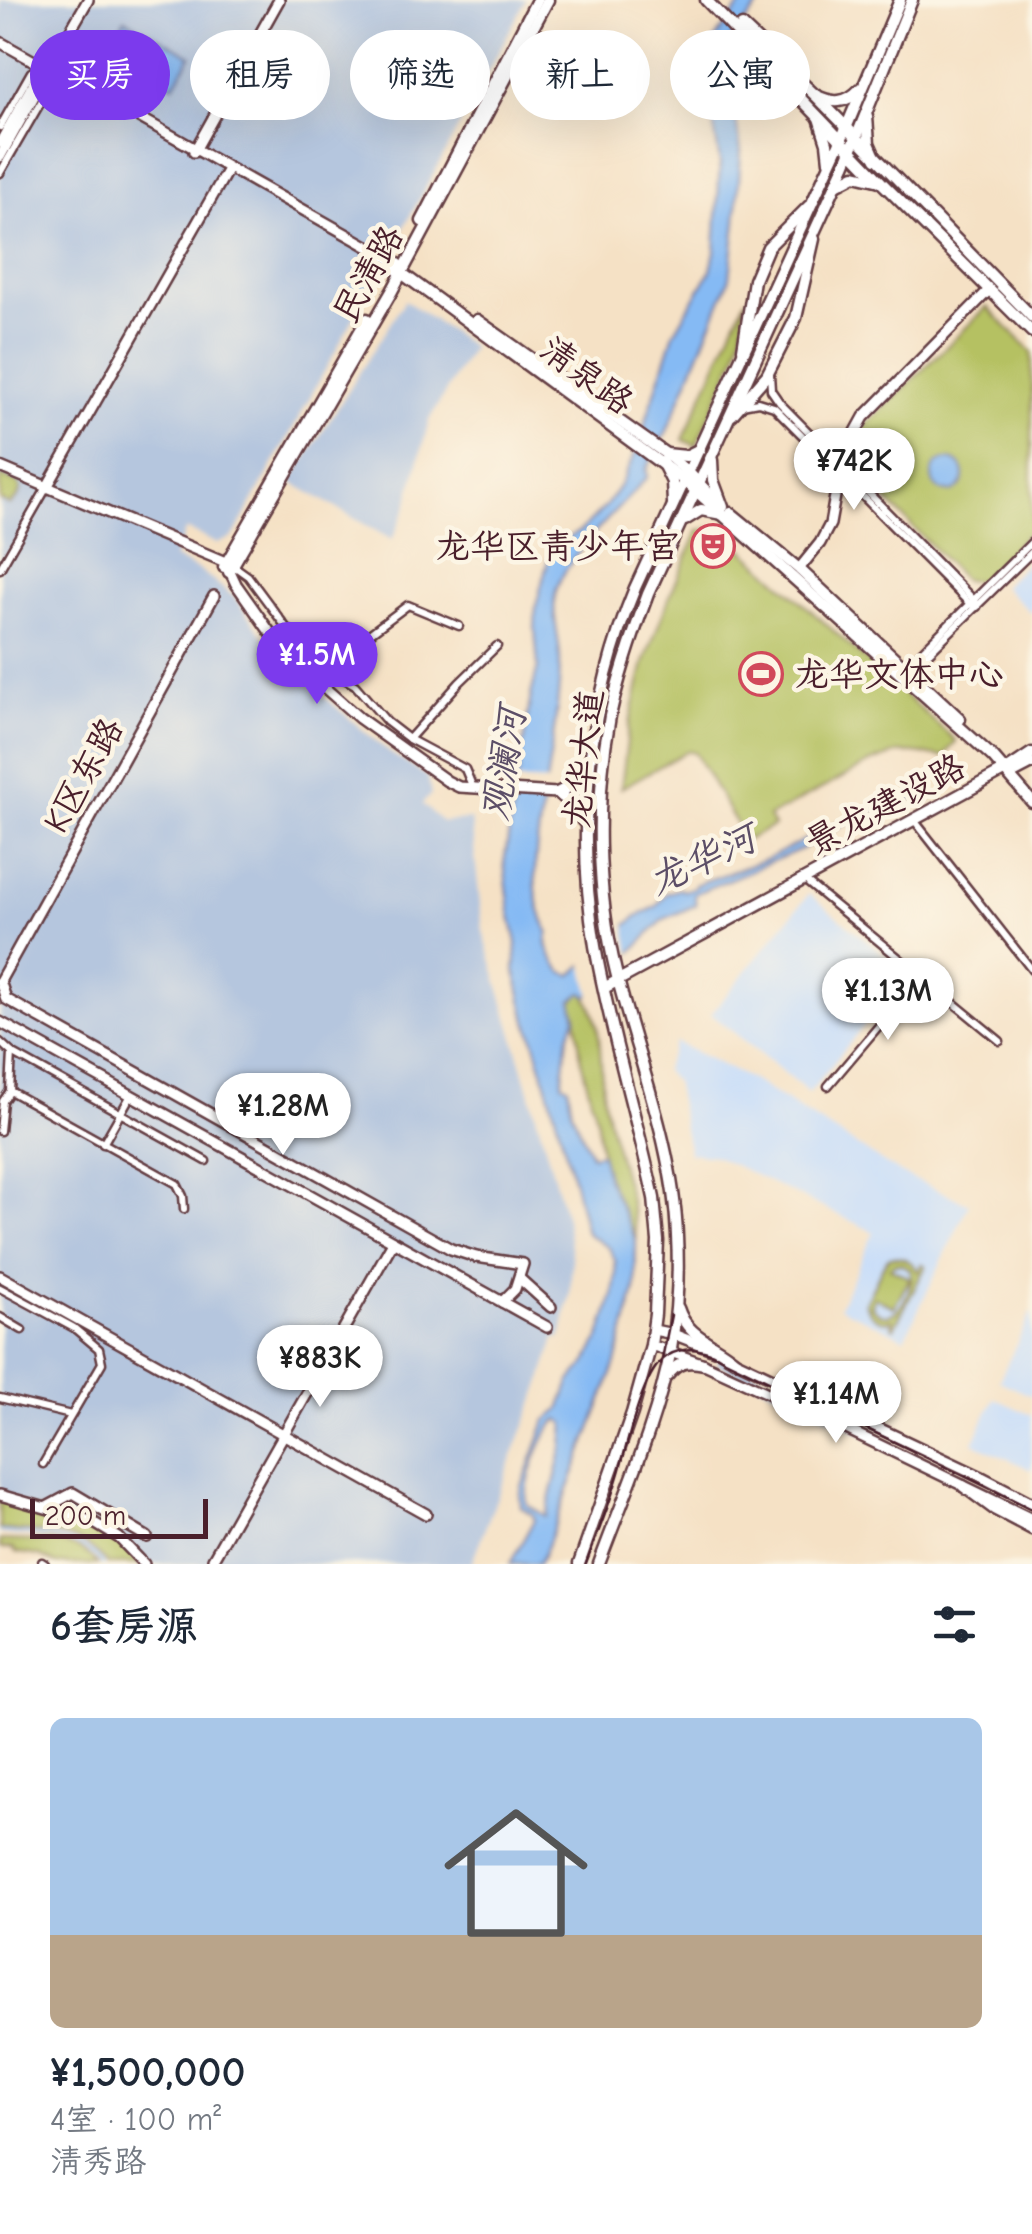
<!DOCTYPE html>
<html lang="zh">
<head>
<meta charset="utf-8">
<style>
	:root { --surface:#fff; --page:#f6f6f7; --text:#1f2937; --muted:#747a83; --line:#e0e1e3; --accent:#7c3aed }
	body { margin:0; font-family:"Comic Neue","LXGW WenKai TC",sans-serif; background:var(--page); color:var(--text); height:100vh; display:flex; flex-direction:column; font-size:38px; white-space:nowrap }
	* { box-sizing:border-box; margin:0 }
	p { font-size:32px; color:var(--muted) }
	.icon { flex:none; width:55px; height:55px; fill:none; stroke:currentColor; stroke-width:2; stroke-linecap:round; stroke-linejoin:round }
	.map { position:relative; height:1564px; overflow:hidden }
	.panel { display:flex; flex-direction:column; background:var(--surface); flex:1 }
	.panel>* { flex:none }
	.banner { position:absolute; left:30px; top:30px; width:972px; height:90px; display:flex; gap:20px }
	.scale { position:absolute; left:30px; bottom:25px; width:178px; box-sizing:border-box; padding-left:10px; border:5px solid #4a1f2b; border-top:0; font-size:28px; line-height:35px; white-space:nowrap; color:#4a1f2b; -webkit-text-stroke:8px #fcf5e5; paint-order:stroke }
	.price { position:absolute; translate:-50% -85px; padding:0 22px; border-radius:35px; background:#fff; color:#222; font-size:32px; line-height:65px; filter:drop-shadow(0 2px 5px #0008) }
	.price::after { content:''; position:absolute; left:50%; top:60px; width:30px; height:22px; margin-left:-15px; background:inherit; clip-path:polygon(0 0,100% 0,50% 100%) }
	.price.current { background:var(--accent); color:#fff }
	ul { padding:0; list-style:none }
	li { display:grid; align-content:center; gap:20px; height:530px; padding:0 50px }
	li+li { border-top:2px solid var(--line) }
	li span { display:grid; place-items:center; height:310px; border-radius:15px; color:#555 }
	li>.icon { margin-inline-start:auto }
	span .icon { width:180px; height:180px; fill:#fffc; stroke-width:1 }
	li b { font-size:42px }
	h2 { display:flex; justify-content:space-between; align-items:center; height:120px; padding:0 50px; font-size:42px }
	.tag { padding:0 35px; border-radius:45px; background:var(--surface); box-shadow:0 10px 40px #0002; font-size:35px; line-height:90px }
	.tag.current { background:var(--accent); color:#fff }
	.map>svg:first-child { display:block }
	.built { fill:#c7ddf9 }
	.industrial { fill:#b5c6de }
	.green { fill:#b5c162; stroke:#807046; stroke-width:2.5; fill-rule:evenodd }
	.water { fill:#85baf4; stroke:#686c90; stroke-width:2.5; fill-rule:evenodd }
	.pier { fill:#f5e1c5 }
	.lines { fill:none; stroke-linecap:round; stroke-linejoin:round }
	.stream { stroke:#85baf4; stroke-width:2.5 }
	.minor-casing { stroke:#643c42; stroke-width:11 }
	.tertiary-casing { stroke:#643c42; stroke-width:14 }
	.secondary-casing { stroke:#643c42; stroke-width:15 }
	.primary-casing { stroke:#643c42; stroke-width:15 }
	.minor { stroke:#fff; stroke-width:6 }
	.tertiary { stroke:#fff; stroke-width:9 }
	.secondary { stroke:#fff; stroke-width:10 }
	.primary { stroke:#fff; stroke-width:10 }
	.tram { stroke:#4a1f2b; stroke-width:2.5 }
	.labels { text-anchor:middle; stroke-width:9; stroke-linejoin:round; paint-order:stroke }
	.street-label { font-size:35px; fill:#4a1f2b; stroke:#fcf5e5 }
	.poi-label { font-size:35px; fill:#4a1f2b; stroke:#fcf5e5; text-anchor:end }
	.water-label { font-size:38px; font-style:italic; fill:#5c4e67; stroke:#fcf5e5 }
</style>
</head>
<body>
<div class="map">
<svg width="1032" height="1564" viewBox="0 0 1032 1564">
	<rect width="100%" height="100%" fill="#fcf5e5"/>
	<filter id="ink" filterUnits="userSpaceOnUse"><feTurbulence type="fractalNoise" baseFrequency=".01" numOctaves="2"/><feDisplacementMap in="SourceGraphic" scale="20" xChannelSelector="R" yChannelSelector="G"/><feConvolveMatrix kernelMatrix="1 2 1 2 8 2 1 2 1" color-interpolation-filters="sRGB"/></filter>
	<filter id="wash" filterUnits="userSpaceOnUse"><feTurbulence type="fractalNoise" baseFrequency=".0048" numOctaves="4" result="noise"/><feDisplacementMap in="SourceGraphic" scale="40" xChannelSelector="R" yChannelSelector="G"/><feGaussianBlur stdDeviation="2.25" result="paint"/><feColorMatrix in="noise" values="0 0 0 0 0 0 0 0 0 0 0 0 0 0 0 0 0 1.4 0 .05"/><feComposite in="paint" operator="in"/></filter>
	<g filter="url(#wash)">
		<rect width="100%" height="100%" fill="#f5e1c5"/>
		<!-- built -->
		<g class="built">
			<polygon points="1032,558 1032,614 1003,586"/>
			<polygon points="809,894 907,973 809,1093 711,1014"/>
			<polygon points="675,1042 754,1081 902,1174 969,1204 905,1338 839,1307 874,1232 715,1156 689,1153 674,1081 664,1071"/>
			<polygon points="1032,1311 1032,1396 999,1381"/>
			<polygon points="994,1398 1032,1415 1032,1470 973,1443"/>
		</g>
		<!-- industrial -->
		<g class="industrial">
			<polygon points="0,0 526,0 441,160 233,537 217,544 186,529 174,558 201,571 234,597 280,659 390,753 428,777 431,794 422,804 442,822 471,820 483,931 566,1218 572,1261 570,1294 561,1338 555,1338 540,1387 471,1564 118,1564 101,1543 0,1516"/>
			<polygon points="405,300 472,347 429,420 407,506 392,540 291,482"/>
			<polygon points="720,1356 876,1430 872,1439 717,1364"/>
		</g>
		<!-- green -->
		<g class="green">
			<polygon points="746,298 742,333 736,356 696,446 683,440"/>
			<polygon points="987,307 1032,352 1032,529 980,581 964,580 855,467 851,453 866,425"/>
			<polygon points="0,475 18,483 21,488 18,497 10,505 0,500"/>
			<polygon points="718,527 956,741 944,757 914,753 898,753 872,762 769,817 774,826 746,840 695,753 687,751 621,788 629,726 644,663 669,598 698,531"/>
			<path d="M584,993C607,1027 597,1071 606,1109C615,1152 633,1195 636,1240L607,1177L601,1153L597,1122L581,1060L576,1015L571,1003L579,994Z"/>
			<path d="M890,1257C902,1256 914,1261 918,1272L922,1264L926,1266L894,1328L891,1325L893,1320C879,1323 869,1316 865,1303L886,1260ZM894,1264H901L910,1269C916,1287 894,1334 872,1307L874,1297L894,1307L910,1278L890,1268Z"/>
			<path d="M0,1500L91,1524L126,1548L141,1564H107C76,1526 44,1535 0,1529Z"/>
			<path d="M0,1540C34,1542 75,1535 98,1564H57L39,1556L14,1552V1549L0,1548Z"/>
		</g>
		<!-- water -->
		<g class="water">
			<path d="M745,0H764L730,40L725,53L741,151L736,222L730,277L726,288L665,436L662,438L646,470L647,477C620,509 570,551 557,588C549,612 561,638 560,663C559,716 547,770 540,822C534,860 530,898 549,933C542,945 554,962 563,972L572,975L637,916L656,907L667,893L680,889L684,891L695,887V885L767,859L888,798L914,793L932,798L927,802L906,798L894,801L848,822L802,849L694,894L696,905L664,919L588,997L582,993L572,1000L576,1018L568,1036L562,1083L568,1086L572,1112L591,1155L601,1153L607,1177L636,1240L635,1290L616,1363L543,1556L538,1564H510L534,1520L533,1515L521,1507L520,1496L522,1486L546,1421L560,1410L570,1382L586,1363L600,1337L613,1295L616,1274L615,1260L609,1248L586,1233L571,1170L532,1033L527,1021L515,970L517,943L510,911L504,863L531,695L538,667L535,629L536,606L549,557L556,544L582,530L606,506L621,484L636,452L674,333L711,270L715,251L720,162L706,79L707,60L711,46L718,35ZM559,1420L565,1423L563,1447L546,1516L527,1505C523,1486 542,1431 559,1420Z"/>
			<polygon points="125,19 191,56 174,85 109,49"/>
			<circle cx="948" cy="476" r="16"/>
		</g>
		<!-- pier -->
		<g class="pier">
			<polygon points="512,780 550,782 547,801 508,800"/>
			<polygon points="625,920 631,956 591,997 582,960"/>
		</g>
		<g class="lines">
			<!-- stream -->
			<path class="stream" d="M0,1532C37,1536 78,1533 103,1564"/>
		</g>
	</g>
	<g filter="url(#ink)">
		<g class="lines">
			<!-- minor casing -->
			<g class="minor-casing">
				<g id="minor">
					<polyline points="0,127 31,72"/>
					<polyline points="0,173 52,83"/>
					<polyline points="770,374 771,390 780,403 974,600 977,607"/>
					<polyline points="742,405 758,402 774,407 970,604 976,607"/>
					<polyline points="234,566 248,576 306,654 321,666 355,685 387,722 409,739 459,683 497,646"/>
					<polyline points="0,569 47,487"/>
					<polyline points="324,668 408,605 459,626"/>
					<polyline points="905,668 1032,542"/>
					<polyline points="909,672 1032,552"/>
					<polyline points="409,739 465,769 473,788"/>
					<polyline points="914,820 1032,970"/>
					<polyline points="809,884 1000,1041"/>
					<polyline points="0,1042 12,1053 10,1091 3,1101 0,1131"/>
					<polyline points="12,1053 206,1161"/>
					<polyline points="828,1086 921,976"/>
					<polyline points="10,1091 177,1184 183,1196 184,1209"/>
					<polyline points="103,1144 131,1095"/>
					<polyline points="0,1288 74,1328 99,1349 102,1363 43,1464"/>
					<polyline points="0,1317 22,1330"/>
					<polyline points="0,1398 71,1415"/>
					<polyline points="42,1562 45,1564"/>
				</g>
			</g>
			<!-- tertiary casing -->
			<g class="tertiary-casing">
				<g id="tertiary">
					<polyline points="0,42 41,65"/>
					<polyline points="51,64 88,0"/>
					<polyline points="52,68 399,264"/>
					<polyline points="0,143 41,70"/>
					<polyline points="194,152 279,0"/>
					<polyline points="0,157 47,73"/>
					<polyline points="0,467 230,564"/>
					<polyline points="47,487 228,169"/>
					<polyline points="228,567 236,584 284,652 359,718 447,781 459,787 557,793"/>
					<polyline points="799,569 820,543 830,524 842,457 864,417 989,290"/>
					<polyline points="0,981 6,999 451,1249 476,1257 523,1264 515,1289 502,1302"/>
					<polyline points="0,981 214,596"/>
					<polyline points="0,1022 547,1327"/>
					<polyline points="0,1276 426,1514"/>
					<polyline points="520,1279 551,1307"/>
					<polyline points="654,1330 673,1334 714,1350"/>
					<polyline points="651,1345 704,1364 838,1425 1032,1519"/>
					<polyline points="728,1357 980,1476 1032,1503"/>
					<polyline points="0,1495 91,1521 119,1538 144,1564"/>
					<polyline points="47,1507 73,1493 147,1537"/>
					<polyline points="213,1559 393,1242"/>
				</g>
			</g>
			<!-- secondary casing -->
			<g class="secondary-casing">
				<g id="secondary">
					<polyline points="706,0 880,181 1032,332"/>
					<polyline points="742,26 815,95 1032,317"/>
					<polyline points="396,269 685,481 993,757 1032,802"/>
					<polyline points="477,320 666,454 689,473 714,499"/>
					<polyline points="743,349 754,280 768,247 809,206"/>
					<polyline points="732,415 767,375 796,318 814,239"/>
					<polyline points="731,513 799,569 960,719"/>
					<polyline points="1011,774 1032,763"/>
					<polyline points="604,988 1011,767 1032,753"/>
				</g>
			</g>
			<!-- primary casing -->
			<g class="primary-casing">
				<g id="primary">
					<path d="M815,95C833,104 846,104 860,89"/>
					<polyline points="867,117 869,143 876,159"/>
					<polyline points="819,118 827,143 829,161"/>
					<polyline points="836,185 855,175 880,181"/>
					<polyline points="422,221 537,0"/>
					<polyline points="666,454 686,456 700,449"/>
					<polyline points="712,460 713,480 723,507"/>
					<polyline points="662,462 672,482 673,503"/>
					<polyline points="685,520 701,510 722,514"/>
					<polyline points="224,567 367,319"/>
					<polyline points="229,572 392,291 548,0"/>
					<polyline points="557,793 571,803 583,821"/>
					<polyline points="557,793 577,783 588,770"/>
					<path d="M678,1308C687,1337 713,1342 734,1360"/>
					<path d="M667,1376C678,1362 687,1360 704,1364"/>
					<polyline points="963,1486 994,1509 1032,1529"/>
					<path d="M579,1564L632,1413L651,1345L655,1314L658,1241L654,1198C636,1114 610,1031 595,946C575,826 588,701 635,588L841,140L900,0"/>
					<path d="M599,1564C624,1496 658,1420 671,1349C677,1313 679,1273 677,1236C674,1147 637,1057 616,972C596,891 595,798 610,716C619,674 633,634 648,594L845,165L912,0"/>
				</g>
			</g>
			<!-- minor -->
			<use href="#minor" class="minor"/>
			<!-- tertiary -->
			<use href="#tertiary" class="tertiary"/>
			<!-- secondary -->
			<use href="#secondary" class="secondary"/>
			<!-- primary -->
			<use href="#primary" class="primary"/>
			<!-- tram -->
			<g class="tram">
				<polyline points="661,1364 671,1315"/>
				<path d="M586,1564C597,1535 609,1506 618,1476C627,1447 640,1380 662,1360C677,1347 696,1347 713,1354L1032,1509"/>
			</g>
		</g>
	</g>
	<!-- icons -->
	<defs>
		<g id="theatre-ring" transform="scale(2.25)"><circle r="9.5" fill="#fcf5e5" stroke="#d1495b" stroke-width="1.5"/><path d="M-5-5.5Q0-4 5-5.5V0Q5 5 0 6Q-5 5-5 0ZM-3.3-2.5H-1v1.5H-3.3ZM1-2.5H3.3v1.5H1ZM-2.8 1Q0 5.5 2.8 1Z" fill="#d1495b"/></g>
		<g id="stadium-ring" transform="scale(2.25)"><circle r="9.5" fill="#fcf5e5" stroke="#d1495b" stroke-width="1.5"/><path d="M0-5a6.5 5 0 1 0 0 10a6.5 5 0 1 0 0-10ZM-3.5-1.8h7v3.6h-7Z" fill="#d1495b"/></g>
	</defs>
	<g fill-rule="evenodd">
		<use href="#theatre-ring" x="713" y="546"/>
		<use href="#stadium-ring" x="761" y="674"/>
	</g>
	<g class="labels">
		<!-- street labels -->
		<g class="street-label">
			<text transform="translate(368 274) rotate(-61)" y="12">民清路</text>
			<text transform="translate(587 375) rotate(36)" y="12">清泉路</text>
			<text transform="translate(583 759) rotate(-84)" y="12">龙华大道</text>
			<text transform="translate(83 775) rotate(-61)" y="12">K区东路</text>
			<text transform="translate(885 804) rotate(-28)" y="12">景龙建设路</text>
		</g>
		<!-- poi labels -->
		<g class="poi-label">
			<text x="680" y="558">龙华区青少年宫</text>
			<text x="794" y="686" text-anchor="start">龙华文体中心</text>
		</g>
		<!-- water labels -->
		<g class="water-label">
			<text transform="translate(503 764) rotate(-81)" y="13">观澜河</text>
			<text transform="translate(702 859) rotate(-25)" y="13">龙华河</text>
		</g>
	</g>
</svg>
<div class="scale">200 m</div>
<b class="price" style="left:854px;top:513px">¥742K</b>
<b class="price current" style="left:317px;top:707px">¥1.5M</b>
<b class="price" style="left:888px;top:1043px">¥1.13M</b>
<b class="price" style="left:283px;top:1158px">¥1.28M</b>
<b class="price" style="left:320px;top:1410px">¥883K</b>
<b class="price" style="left:836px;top:1446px">¥1.14M</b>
<div class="banner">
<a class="tag current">买房</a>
<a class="tag">租房</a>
<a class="tag">筛选</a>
<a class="tag">新上</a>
<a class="tag">公寓</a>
</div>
</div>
<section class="panel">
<h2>6套房源<svg class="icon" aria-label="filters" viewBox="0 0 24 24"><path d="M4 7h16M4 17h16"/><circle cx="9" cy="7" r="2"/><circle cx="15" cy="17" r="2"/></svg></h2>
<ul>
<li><span style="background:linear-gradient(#a9c7e8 70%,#b9a48a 0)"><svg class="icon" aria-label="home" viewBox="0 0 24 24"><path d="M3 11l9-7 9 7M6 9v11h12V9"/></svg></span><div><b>¥1,500,000</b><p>4室 · 100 m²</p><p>清秀路</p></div></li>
</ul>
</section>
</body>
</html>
